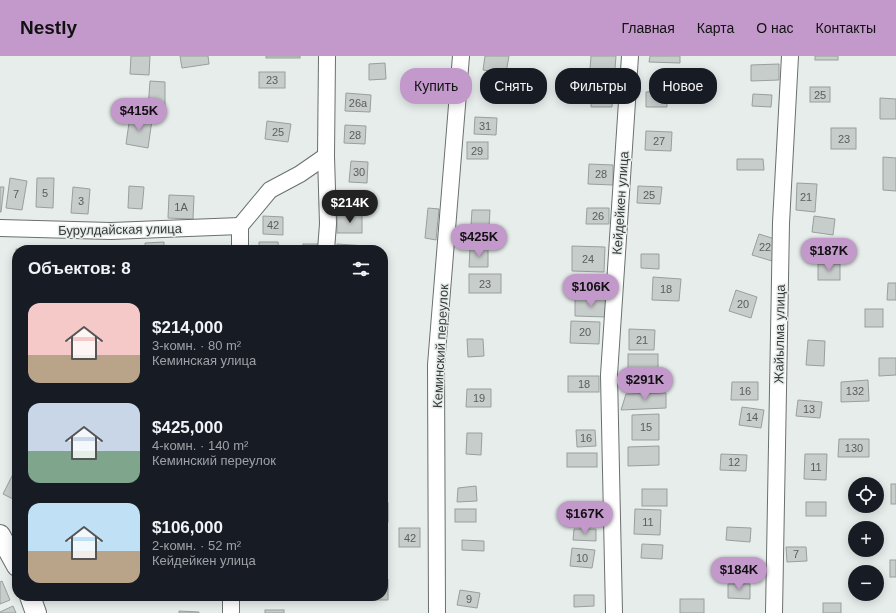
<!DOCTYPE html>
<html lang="ru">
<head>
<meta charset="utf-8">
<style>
	:root { --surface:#171b24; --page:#20242c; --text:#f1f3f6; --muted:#9ea1a6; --accent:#c299ca }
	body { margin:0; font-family:Helvetica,sans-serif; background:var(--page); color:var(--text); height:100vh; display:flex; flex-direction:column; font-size:15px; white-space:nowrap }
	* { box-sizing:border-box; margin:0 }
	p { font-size:13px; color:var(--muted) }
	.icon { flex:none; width:22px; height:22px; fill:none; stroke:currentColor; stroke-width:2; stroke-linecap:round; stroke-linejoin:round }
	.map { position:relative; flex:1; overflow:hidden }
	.details { position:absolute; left:12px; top:189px; width:376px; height:356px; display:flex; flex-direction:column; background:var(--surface); border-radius:16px; box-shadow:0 2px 10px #0003 }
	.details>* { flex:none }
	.banner { position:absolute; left:400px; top:12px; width:380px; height:36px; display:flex; gap:8px }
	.buttons { position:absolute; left:848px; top:421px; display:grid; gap:8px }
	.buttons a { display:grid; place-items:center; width:36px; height:36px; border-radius:50%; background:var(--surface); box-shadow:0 2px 10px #0003; font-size:20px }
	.price { position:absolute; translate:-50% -34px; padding:0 9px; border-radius:14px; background:var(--accent); color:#111; font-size:13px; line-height:26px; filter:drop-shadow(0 1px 2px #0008) }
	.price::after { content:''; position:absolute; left:50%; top:24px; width:12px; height:9px; margin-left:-6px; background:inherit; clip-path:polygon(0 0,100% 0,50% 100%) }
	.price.active { background:#222; color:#fff }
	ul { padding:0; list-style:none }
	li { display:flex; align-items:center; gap:12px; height:100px; padding:0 16px }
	li span { display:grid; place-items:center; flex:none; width:112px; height:80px; border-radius:12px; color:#555 }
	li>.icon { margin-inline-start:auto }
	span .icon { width:48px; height:48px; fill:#fffc; stroke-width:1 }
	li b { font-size:17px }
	h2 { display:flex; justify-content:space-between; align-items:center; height:48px; padding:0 16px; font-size:17px }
	.tag { padding:0 14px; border-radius:16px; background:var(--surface); box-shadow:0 2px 10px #0003; font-size:14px; line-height:36px }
	.tag.active { background:var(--accent); color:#111 }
	header { display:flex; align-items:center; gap:24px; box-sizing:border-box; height:56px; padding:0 20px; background:var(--accent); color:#111 }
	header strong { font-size:19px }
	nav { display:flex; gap:22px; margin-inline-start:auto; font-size:14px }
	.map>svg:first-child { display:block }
	.building { fill:#c7cdcb; stroke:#989f9c }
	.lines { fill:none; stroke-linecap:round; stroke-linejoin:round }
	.minor-casing { stroke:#6a706e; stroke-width:18 }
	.tertiary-casing { stroke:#6a706e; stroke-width:22 }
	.minor { stroke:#fff; stroke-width:16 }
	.tertiary { stroke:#fff; stroke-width:20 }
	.labels { text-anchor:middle; stroke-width:3; stroke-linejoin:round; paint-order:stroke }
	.number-label { font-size:11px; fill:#5a5e5d }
	.street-label { font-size:13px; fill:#363938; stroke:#e6edeb }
</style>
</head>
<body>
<header>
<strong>Nestly</strong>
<nav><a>Главная</a><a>Карта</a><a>О нас</a><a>Контакты</a></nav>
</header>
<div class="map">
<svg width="896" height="557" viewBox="0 0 896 557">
	<rect width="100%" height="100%" fill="#e6edeb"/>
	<!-- building -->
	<g class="building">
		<polygon points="131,0 150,0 149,19 130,18"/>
		<polygon points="180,0 208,0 209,8 182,12"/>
		<rect x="266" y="0" width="34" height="2"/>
		<polygon points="485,0 509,0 506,17 483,14"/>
		<polygon points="591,0 616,0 615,13 590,13"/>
		<polygon points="650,0 680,0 680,7 649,6"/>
		<rect x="815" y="0" width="23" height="4"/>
		<polygon points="385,7 386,23 369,24 369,8"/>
		<polygon points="779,8 779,24 751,25 751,9"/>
		<rect x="259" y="16" width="26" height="16"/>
		<polygon points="483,22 505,24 504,36 482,35"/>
		<polygon points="150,25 165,26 165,54 148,53"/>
		<rect x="810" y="31" width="20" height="15"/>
		<polygon points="667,35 667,51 646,51 646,36"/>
		<polygon points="346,37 371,39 370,56 345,55"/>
		<polygon points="591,37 613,38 612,51 591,51"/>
		<polygon points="753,38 772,39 771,51 752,50"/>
		<polygon points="880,42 896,43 896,63 880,63"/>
		<polygon points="130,60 152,64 148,92 126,88"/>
		<polygon points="475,61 497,62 496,79 474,78"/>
		<polygon points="267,65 291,68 288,86 265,83"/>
		<polygon points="345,69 366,70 365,88 344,87"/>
		<rect x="831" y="72" width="25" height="21"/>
		<polygon points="646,75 672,76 671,95 645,94"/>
		<rect x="467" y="86" width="21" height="17"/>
		<polygon points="883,101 896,102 896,135 883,134"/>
		<polygon points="737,103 763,103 764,114 737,114"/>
		<polygon points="351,105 368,106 367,127 349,126"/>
		<polygon points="589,108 613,109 613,129 588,128"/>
		<polygon points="10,122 27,125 22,154 6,152"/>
		<polygon points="37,122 54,122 53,152 36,151"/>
		<polygon points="797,127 817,128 815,156 796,154"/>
		<polygon points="129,130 144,131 142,153 128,152"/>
		<polygon points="638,130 662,131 660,148 637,147"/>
		<polygon points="0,131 4,131 1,156 0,156"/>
		<polygon points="73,131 90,133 88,158 71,157"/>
		<polygon points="336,136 367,138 367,153 335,151"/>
		<polygon points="169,139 194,140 193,163 168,162"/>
		<polygon points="428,152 439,153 436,184 425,182"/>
		<polygon points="587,152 609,152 609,168 586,168"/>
		<polygon points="472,154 490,154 489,171 471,170"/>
		<rect x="337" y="159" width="25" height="18"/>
		<polygon points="263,160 283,161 283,179 263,178"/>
		<polygon points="814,160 835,163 833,179 812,176"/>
		<polygon points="759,178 778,184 772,205 752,199"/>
		<polygon points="164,186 164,194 145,194 145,187"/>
		<polygon points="259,186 278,186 279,194 259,194"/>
		<rect x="303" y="188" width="21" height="6"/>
		<polygon points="337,188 366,190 366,194 336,194"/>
		<polygon points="572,190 605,191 604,216 572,215"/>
		<polygon points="16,193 36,194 17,194 17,230 15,230"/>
		<polygon points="470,193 488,193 488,211 469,211"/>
		<polygon points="641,198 659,198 659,213 641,212"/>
		<rect x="818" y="208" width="22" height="16"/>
		<rect x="469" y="218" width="32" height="19"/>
		<polygon points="653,221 681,223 679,245 652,244"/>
		<polygon points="888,227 896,227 896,244 887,244"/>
		<polygon points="736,234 757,241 751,262 729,255"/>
		<polygon points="575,242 607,243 607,261 575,260"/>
		<rect x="865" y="253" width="18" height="18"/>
		<polygon points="571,265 600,266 599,288 570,287"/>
		<polygon points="629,273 655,274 654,294 629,294"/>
		<polygon points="467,283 483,283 484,300 468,301"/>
		<polygon points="808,284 825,285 824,310 806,309"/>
		<rect x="628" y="298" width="30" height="15"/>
		<polygon points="879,302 896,302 896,319 879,320"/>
		<rect x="568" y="320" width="31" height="16"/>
		<polygon points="868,324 869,345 841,346 841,326"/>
		<polygon points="732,326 758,326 758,344 731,344"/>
		<polygon points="467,333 491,333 491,351 466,351"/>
		<polygon points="666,337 666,352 621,354 626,338"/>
		<polygon points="798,344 822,346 820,362 796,360"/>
		<polygon points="742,351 764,354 761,372 739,369"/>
		<polygon points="659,358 659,384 632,384 632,359"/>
		<rect x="383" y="373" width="2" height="17"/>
		<polygon points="576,374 595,374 596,390 577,391"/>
		<polygon points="467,377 482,377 481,399 466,398"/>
		<polygon points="839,383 869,383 869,401 838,401"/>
		<polygon points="659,390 659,409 628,410 628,391"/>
		<rect x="567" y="397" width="30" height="14"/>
		<polygon points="721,398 747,399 746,415 720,414"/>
		<polygon points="805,398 827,398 826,424 804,423"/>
		<rect x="383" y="409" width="1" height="23"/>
		<polygon points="13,418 17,420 17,445 3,438"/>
		<rect x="891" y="428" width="5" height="20"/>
		<polygon points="476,430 477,445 457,446 458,432"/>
		<rect x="642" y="433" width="25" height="17"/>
		<rect x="806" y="446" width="20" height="14"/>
		<rect x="383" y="447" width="5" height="19"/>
		<rect x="455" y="453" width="21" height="13"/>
		<polygon points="635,453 661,454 660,479 634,478"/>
		<polygon points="727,471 751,472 750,486 726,484"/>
		<rect x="399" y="472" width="21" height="19"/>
		<polygon points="574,473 596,473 596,485 573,484"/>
		<polygon points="462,484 484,485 484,495 462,494"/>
		<polygon points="642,488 663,489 662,503 641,502"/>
		<polygon points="786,491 806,491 807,505 787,506"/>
		<polygon points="572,492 595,494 592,512 570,510"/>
		<rect x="890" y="504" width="6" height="17"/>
		<polygon points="726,507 752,509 750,525 724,523"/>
		<polygon points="383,523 388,523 388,544 370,544 370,540 383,540"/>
		<polygon points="2,525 10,544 0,548 0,526"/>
		<polygon points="728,528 750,528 750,543 728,542"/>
		<polygon points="460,534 480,537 477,552 457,549"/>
		<polygon points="574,539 594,539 594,550 574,551"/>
		<rect x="680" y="543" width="24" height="14"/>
		<rect x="823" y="547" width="18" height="10"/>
		<polygon points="13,550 16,557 0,557 0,556"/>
		<rect x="265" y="554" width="19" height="3"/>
		<polygon points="179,555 199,556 199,557 179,557"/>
	</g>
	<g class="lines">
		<!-- minor casing -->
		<g class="minor-casing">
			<g id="minor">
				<polyline points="0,172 111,175 240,170"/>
				<polyline points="240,194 240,170 270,134 300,118 326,100"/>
				<polyline points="326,194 328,168 326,100 327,0"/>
				<polyline points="231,557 231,540"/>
				<polyline points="437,557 436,309 461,0"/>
				<polyline points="614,557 609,319 630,0"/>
				<polyline points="774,557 781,167 790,0"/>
			</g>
		</g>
		<!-- tertiary casing -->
		<g class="tertiary-casing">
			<g id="tertiary">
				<polyline points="0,479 17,510"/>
				<polyline points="30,540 36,557"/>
			</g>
		</g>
		<!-- minor -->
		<use href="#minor" class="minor"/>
		<!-- tertiary -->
		<use href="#tertiary" class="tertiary"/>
	</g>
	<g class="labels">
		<!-- number labels -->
		<g class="number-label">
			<text x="272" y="28">23</text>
			<text x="820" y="43">25</text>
			<text x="358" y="51">26а</text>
			<text x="485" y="74">31</text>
			<text x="278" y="80">25</text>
			<text x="355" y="83">28</text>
			<text x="844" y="87">23</text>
			<text x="659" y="89">27</text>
			<text x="477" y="99">29</text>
			<text x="359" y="120">30</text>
			<text x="601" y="122">28</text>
			<text x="45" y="141">5</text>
			<text x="16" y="142">7</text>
			<text x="649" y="143">25</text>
			<text x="806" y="145">21</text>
			<text x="81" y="149">3</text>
			<text x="181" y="155">1А</text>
			<text x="598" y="164">26</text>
			<text x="273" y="173">42</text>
			<text x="765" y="195">22</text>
			<text x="588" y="207">24</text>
			<text x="485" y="232">23</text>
			<text x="666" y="237">18</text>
			<text x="743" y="252">20</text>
			<text x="585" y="280">20</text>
			<text x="642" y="288">21</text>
			<text x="584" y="332">18</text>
			<text x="745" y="339">16</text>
			<text x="855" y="339">132</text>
			<text x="479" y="346">19</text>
			<text x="809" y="357">13</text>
			<text x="752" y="365">14</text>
			<text x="646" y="375">15</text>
			<text x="586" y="386">16</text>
			<text x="854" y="396">130</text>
			<text x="734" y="410">12</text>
			<text x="816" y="415">11</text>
			<text x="648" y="470">11</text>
			<text x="410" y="486">42</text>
			<text x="796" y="502">7</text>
			<text x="582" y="506">10</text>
			<text x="469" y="547">9</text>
		</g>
		<!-- street labels -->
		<g class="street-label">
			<text transform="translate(620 147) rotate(-86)" y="5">Кейдейкен улица</text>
			<text transform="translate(120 173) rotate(-1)" y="5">Бурулдайская улица</text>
			<text transform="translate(779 278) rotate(-89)" y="5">Жайылма улица</text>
			<text transform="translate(440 290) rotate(-87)" y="5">Кеминский переулок</text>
		</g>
	</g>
</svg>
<div class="buttons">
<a><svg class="icon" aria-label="locate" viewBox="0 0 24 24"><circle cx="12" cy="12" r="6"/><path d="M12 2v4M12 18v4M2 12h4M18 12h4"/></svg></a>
<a>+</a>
<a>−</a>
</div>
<b class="price" style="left:139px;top:76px">$415K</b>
<b class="price active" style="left:350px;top:168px">$214K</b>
<b class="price" style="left:479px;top:202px">$425K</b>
<b class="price" style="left:829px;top:216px">$187K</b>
<b class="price" style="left:591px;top:252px">$106K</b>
<b class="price" style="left:645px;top:345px">$291K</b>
<b class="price" style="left:585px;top:479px">$167K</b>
<b class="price" style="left:739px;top:535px">$184K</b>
<div class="banner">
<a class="tag active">Купить</a>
<a class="tag">Снять</a>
<a class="tag">Фильтры</a>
<a class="tag">Новое</a>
</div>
<section class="details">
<h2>Объектов: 8<svg class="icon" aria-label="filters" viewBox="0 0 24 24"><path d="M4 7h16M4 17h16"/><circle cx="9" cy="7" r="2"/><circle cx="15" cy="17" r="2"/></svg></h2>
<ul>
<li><span style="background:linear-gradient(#f6c9c9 65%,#b9a48a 0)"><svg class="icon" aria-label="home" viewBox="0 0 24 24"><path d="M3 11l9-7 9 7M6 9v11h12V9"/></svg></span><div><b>$214,000</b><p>3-комн. · 80 m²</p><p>Кеминская улица</p></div></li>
<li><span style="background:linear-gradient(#c9d6e8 60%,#7fa58c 0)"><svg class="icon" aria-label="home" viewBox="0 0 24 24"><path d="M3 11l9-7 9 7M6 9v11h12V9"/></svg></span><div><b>$425,000</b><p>4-комн. · 140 m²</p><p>Кеминский переулок</p></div></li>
<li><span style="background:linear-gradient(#bfe0f5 60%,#b9a48a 0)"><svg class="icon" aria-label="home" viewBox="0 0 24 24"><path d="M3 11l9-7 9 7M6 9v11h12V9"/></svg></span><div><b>$106,000</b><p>2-комн. · 52 m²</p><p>Кейдейкен улица</p></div></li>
</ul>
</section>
</div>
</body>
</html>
